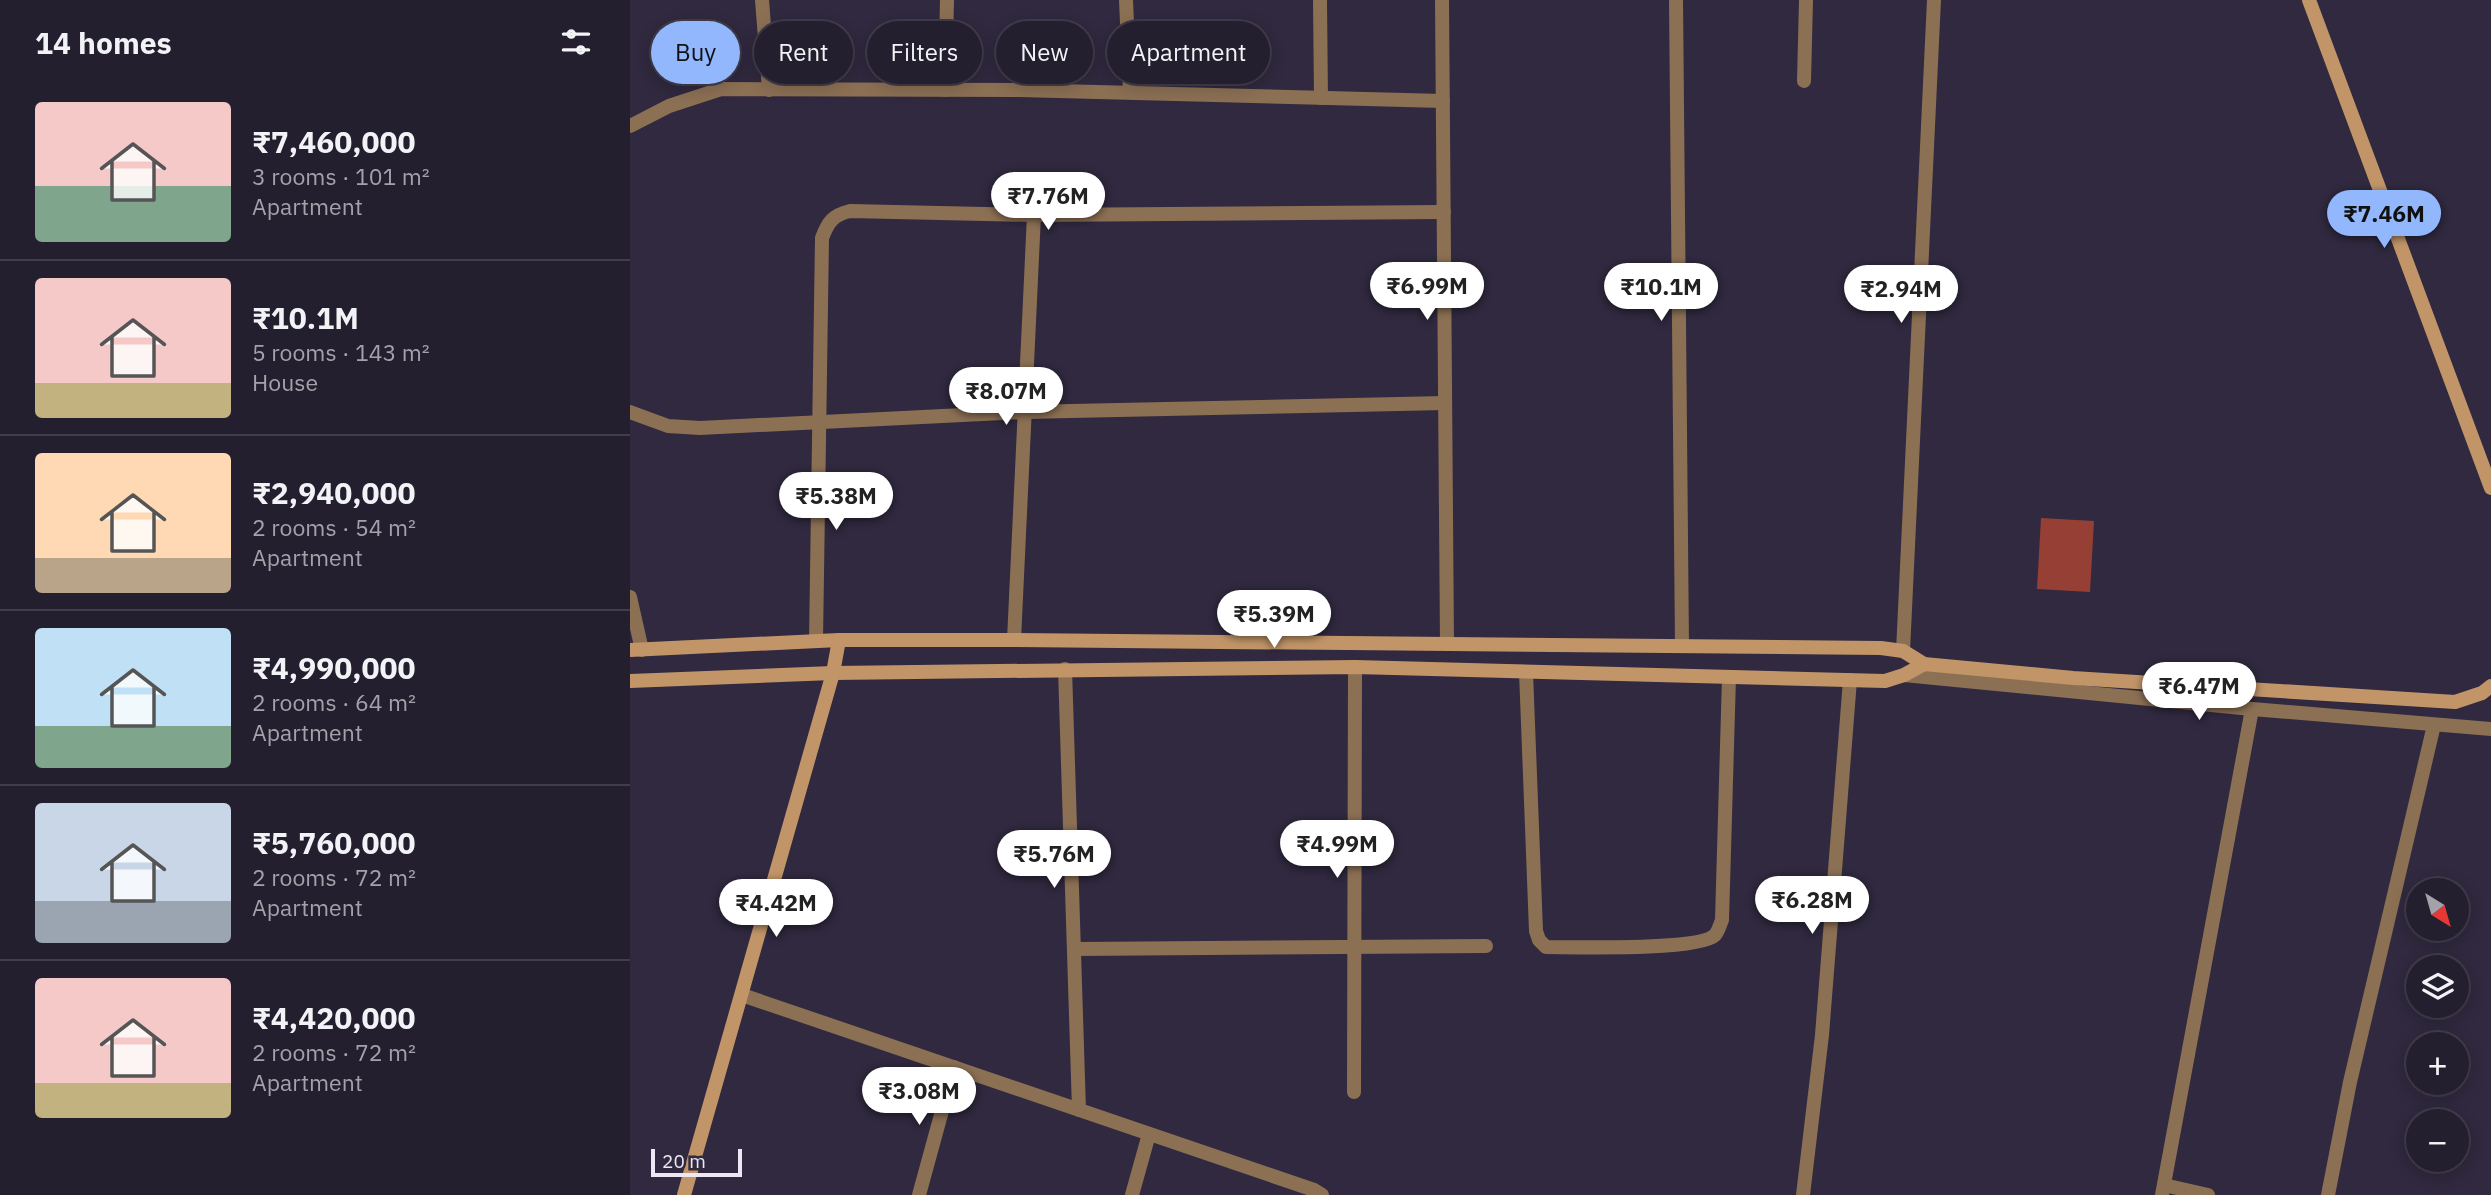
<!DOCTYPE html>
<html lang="en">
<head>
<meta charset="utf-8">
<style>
	:root { --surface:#241f2f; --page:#2c2737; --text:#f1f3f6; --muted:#a3a2aa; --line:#413d4b; --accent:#92b7fd }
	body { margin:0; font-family:"IBM Plex Sans",sans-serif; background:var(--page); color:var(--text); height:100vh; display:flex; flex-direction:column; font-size:26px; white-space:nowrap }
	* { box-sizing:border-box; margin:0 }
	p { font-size:23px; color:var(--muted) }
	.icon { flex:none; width:38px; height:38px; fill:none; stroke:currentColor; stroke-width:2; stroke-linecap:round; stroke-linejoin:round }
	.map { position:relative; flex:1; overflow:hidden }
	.drawer { display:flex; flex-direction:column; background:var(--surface); width:630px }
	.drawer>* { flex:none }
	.top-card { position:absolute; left:21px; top:21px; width:665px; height:63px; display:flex; gap:14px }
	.needle { width:46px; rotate:143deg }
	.tools { position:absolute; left:1776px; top:878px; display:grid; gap:14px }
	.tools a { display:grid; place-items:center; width:63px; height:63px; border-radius:50%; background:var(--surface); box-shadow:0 4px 18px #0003,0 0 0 2px var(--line); font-size:35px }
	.scale { position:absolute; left:21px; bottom:18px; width:91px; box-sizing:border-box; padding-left:7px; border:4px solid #ebe7f5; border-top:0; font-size:19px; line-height:24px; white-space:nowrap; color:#ebe7f5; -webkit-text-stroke:5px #30293f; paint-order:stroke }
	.price { position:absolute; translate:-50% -60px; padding:0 16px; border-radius:24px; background:#fff; color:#222; font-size:23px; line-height:46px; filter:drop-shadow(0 2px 4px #0008) }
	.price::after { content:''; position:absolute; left:50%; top:42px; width:21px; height:16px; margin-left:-10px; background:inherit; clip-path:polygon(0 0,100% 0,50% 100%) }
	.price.on { background:var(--accent); color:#111 }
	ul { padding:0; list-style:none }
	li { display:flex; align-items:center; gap:21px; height:175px; padding:0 35px }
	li+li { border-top:2px solid var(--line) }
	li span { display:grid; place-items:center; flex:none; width:196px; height:140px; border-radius:7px; color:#555 }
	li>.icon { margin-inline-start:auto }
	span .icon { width:84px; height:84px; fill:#fffc; stroke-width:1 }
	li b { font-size:30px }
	h2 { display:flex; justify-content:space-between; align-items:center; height:84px; padding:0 35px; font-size:30px }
	.pill { padding:0 24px; border-radius:32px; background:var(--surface); box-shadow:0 4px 18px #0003,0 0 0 2px var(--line); font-size:24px; line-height:63px }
	.pill.on { background:var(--accent); color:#111 }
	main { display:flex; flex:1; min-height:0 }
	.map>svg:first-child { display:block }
	.building { fill:#963f35 }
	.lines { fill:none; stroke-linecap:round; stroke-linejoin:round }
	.lane { stroke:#8c7054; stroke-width:14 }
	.street { stroke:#8c7054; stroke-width:14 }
	.secondary { stroke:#c19568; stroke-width:14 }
</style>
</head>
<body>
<main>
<section class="drawer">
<h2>14 homes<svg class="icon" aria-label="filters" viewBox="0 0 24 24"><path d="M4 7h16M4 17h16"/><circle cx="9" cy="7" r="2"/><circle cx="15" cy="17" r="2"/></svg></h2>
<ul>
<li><span style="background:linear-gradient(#f6c9c9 60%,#7fa58c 0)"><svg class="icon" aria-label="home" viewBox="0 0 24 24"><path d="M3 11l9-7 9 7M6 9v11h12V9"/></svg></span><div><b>₹7,460,000</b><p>3 rooms · 101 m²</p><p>Apartment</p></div></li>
<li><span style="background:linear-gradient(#f6c9c9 75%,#c2b280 0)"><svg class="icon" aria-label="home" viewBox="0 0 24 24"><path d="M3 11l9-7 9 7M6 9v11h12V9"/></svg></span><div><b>₹10.1M</b><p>5 rooms · 143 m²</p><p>House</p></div></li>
<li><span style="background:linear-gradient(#ffd9b3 75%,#b9a48a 0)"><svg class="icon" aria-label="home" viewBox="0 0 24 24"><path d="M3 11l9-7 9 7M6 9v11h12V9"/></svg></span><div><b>₹2,940,000</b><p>2 rooms · 54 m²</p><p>Apartment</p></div></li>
<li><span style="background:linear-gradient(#bfe0f5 70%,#7fa58c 0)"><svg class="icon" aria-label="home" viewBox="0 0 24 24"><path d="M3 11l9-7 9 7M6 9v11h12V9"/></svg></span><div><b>₹4,990,000</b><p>2 rooms · 64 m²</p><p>Apartment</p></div></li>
<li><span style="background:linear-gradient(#c9d6e8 70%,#9aa5b1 0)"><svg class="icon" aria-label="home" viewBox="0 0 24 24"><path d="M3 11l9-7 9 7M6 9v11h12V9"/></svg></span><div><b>₹5,760,000</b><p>2 rooms · 72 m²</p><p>Apartment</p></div></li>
<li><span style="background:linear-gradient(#f6c9c9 75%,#c2b280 0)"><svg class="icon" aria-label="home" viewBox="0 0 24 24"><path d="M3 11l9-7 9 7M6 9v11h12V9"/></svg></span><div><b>₹4,420,000</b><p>2 rooms · 72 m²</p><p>Apartment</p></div></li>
</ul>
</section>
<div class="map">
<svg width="1861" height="1195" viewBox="0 0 1861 1195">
	<rect width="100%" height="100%" fill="#30293f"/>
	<!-- building -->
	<polygon class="building" points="1411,518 1464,521 1460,592 1407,589"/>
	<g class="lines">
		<!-- lane -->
		<path class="lane" d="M896,672L906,931L909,940L916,947C944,947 1069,951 1085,935C1088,932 1090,925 1092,920L1099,677"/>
		<!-- street -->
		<g class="street">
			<polyline points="132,0 139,90"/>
			<polyline points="496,0 500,92"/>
			<polyline points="690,0 691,98"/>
			<polyline points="812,0 817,644"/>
			<polyline points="1046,0 1052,646"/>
			<polyline points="1174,81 1176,0"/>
			<polyline points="315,90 317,0"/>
			<polyline points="0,126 39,106 91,89 389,90 813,101"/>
			<polyline points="0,412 38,426 70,428 394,412 815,403"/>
			<polyline points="0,597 12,650"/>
			<polyline points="384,640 404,215"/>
			<path d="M186,641L192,238C198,222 203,215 220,211L404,215L814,212"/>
			<polyline points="1273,651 1304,0"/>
			<polyline points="435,669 449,1110"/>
			<polyline points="1274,675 1622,709 1861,729"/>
			<polyline points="444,949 856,946"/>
			<polyline points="112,995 684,1190 692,1195"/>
			<polyline points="724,1092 725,667"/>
			<polyline points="1534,1185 1578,1195"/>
			<polyline points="289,1195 324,1067"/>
			<polyline points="502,1195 519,1134"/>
			<polyline points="1173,1195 1192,1035 1220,680"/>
			<polyline points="1532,1195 1622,709"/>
			<polyline points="1698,1195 1720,1082 1804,725"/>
		</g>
		<!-- secondary -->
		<g class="secondary">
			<polyline points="1679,0 1861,488"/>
			<polyline points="0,650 209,640 384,640 1251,648 1273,651 1294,664 1443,678 1825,702 1852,693 1861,686"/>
			<polyline points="0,681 203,673 725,667 1255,681 1274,675 1294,664"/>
			<polyline points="54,1195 203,673 209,640"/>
		</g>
	</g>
</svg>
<div class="tools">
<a><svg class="needle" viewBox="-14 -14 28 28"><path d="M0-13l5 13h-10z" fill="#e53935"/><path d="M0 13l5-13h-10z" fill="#a3a2aa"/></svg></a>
<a><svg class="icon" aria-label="layers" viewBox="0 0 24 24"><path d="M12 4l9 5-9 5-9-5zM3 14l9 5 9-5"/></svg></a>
<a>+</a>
<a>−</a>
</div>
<div class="scale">20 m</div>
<b class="price" style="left:418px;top:232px">₹7.76M</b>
<b class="price on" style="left:1754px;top:250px">₹7.46M</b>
<b class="price" style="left:797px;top:322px">₹6.99M</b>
<b class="price" style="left:1031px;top:323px">₹10.1M</b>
<b class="price" style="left:1271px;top:325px">₹2.94M</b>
<b class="price" style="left:376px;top:427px">₹8.07M</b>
<b class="price" style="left:206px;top:532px">₹5.38M</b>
<b class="price" style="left:644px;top:650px">₹5.39M</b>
<b class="price" style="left:1569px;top:722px">₹6.47M</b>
<b class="price" style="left:707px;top:880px">₹4.99M</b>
<b class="price" style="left:424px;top:890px">₹5.76M</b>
<b class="price" style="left:1182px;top:936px">₹6.28M</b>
<b class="price" style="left:146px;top:939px">₹4.42M</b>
<b class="price" style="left:289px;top:1127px">₹3.08M</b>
<div class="top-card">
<a class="pill on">Buy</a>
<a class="pill">Rent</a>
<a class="pill">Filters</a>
<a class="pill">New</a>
<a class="pill">Apartment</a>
</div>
</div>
</main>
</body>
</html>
